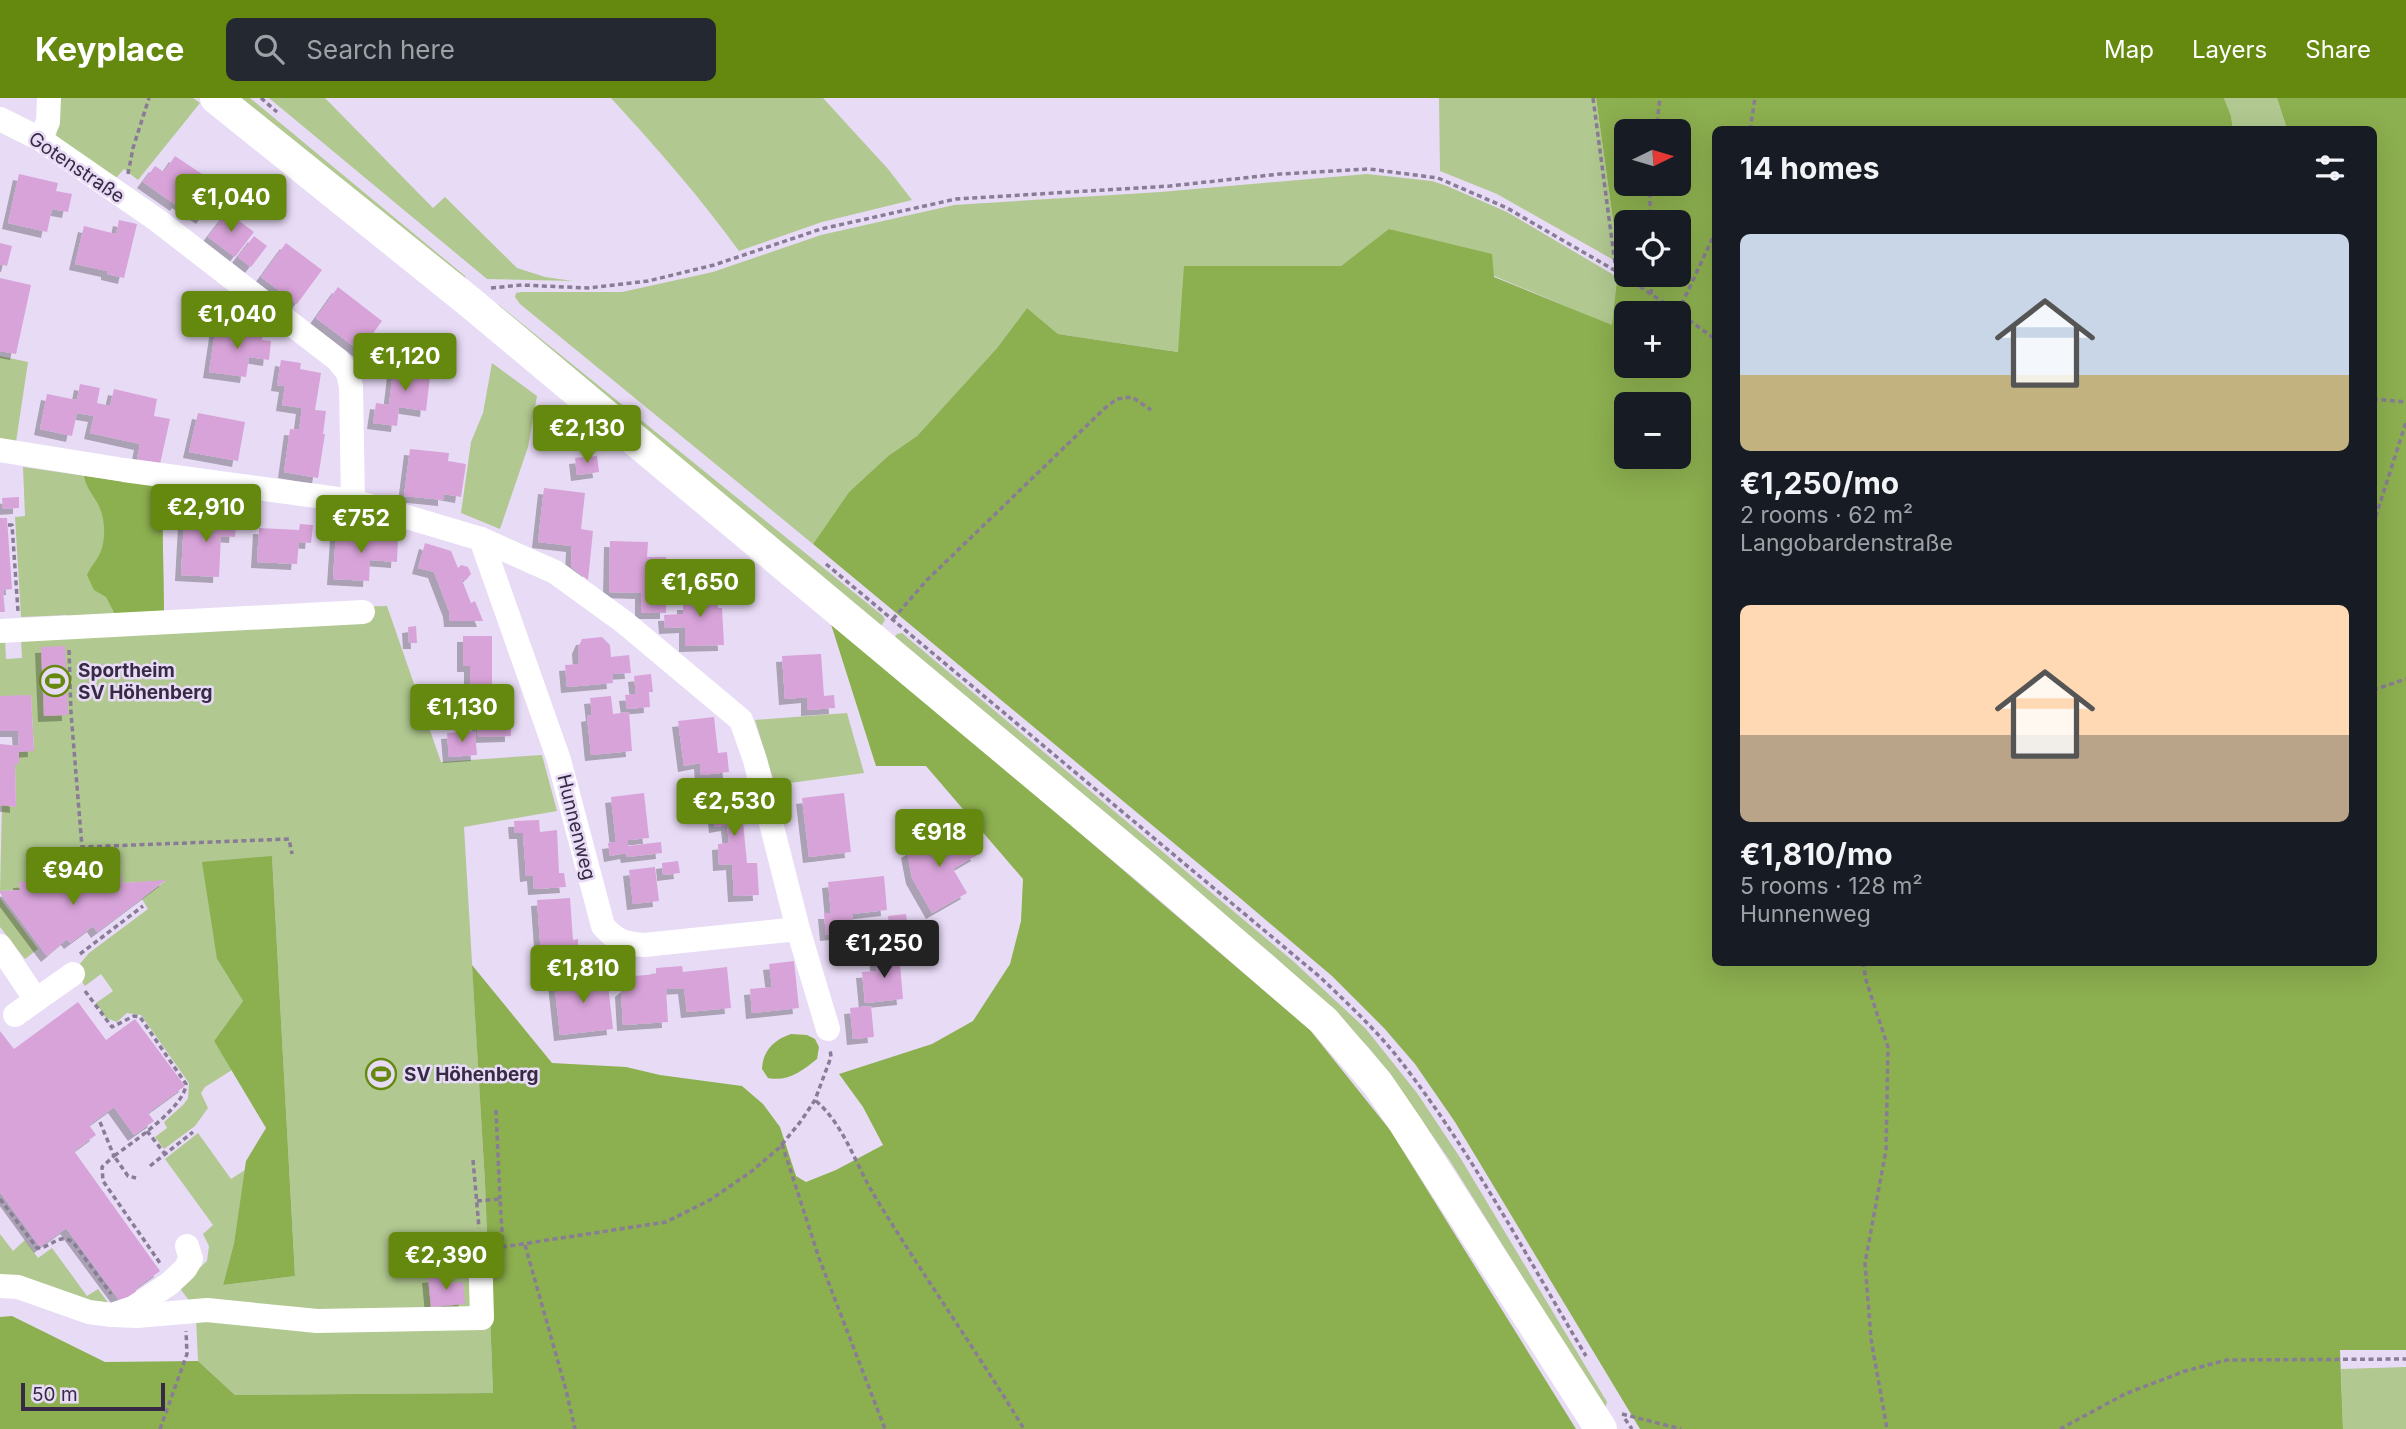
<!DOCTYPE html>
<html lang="en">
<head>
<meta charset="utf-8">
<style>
	:root { --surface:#171b24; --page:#242831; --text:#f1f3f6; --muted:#9ea1a6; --accent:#65890e }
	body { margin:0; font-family:Inter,sans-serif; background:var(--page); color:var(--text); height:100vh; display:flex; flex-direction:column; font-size:26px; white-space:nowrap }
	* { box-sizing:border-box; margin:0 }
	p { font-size:23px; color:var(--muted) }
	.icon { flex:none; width:38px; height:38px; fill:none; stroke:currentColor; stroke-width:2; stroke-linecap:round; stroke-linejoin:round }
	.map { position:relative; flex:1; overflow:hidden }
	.details { position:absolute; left:1712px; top:28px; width:665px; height:840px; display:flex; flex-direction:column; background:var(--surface); border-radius:10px; box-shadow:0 7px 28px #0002 }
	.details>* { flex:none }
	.needle { width:46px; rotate:85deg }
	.tools { position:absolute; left:1614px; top:21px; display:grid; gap:14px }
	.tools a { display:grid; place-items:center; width:77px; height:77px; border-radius:10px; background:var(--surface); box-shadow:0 7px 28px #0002; font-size:35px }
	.scale { position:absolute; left:21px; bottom:18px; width:144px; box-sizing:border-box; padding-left:7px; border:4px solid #372a44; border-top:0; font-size:19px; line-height:24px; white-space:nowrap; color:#372a44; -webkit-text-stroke:5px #e8dbf6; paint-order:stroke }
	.price { position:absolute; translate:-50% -60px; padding:0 16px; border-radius:7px; background:var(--accent); color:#fff; font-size:23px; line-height:46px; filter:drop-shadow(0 2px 4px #0008) }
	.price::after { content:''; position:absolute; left:50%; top:42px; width:21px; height:16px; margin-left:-10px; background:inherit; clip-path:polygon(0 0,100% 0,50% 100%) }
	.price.selected { background:#222; color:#fff }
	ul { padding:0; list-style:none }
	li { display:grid; align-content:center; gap:14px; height:371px; padding:0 28px }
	li span { display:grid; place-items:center; height:217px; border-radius:10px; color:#555 }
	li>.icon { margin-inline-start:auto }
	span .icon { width:126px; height:126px; fill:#fffc; stroke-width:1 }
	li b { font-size:30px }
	h2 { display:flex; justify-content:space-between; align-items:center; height:84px; padding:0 28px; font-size:30px }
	header { display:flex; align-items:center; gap:42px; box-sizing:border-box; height:98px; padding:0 35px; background:var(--accent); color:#fff }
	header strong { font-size:33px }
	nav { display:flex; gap:38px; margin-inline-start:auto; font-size:24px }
	.search { width:490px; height:63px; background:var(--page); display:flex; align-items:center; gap:18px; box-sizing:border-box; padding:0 24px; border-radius:10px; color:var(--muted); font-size:26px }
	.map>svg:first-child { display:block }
	.green { fill:#b1c890 }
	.forest { fill:#8caf4f; fill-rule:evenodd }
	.building { fill:#d8a3d9; filter:url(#shadow) }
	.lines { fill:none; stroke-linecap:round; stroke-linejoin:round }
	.path { stroke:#897c96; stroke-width:3.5; stroke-dasharray:5 3.5; stroke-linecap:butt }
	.minor { stroke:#fff; stroke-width:24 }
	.major { stroke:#fff; stroke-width:32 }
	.labels { text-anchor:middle; stroke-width:5; stroke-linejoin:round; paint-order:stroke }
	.street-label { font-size:19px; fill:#372a44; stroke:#e8dbf6 }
	.poi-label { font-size:19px; font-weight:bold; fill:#372a44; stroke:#e8dbf6; text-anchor:start }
</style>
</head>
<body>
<header>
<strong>Keyplace</strong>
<div class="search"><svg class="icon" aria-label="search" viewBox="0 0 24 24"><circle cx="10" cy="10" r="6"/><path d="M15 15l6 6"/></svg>Search here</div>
<nav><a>Map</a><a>Layers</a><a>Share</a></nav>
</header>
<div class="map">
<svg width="2406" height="1331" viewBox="0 0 2406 1331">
	<defs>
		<filter id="shadow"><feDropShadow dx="-6" dy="6" stdDeviation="0" flood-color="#0004"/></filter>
	</defs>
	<rect width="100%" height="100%" fill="#e8dbf6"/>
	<!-- green -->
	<g class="green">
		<polygon points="57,0 193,0 200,5 138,82 124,71 115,81 56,39 59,16"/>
		<polygon points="238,0 250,0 465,178 468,185"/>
		<polygon points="269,0 325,0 433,110 445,99 517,170 545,179 573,183 487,181"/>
		<path d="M611,0H823L888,71L912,102L822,124L739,153C700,99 656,49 611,0Z"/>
		<polygon points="1439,0 1596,0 1619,165 1497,96 1440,73"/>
		<polygon points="2224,0 2277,0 2287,31 2233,31 2231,18"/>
		<polygon points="1367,76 1432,83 1447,88 1507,114 1619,180 1613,228 1494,178 1390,131 1341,168 1185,168 1179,254 1058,236 1027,210 997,250 917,338 888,358 849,394 813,446 520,206 515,199 516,195 522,194 622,194 663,185 713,174 821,137 954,107 1160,94"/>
		<polygon points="492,204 499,207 883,518 885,522 881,528"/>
		<polygon points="0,258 28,264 16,344 0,342"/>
		<polygon points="492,265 537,298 528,349 500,431 461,415 471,344 483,315"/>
		<polygon points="23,369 162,389 164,514 387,508 441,664 542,657 557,713 464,729 485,1085 493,1295 235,1297 198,1263 196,1220 193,1208 179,1189 207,1163 209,1148 203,1136 213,1127 165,1061 198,1035 231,1081 245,1072 234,1145 223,1187 295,1178 272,758 217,861 243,903 214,943 232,972 205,989 201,995 208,1010 195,1028 164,1051 155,1039 167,1030 164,1024 184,1006 188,1000 189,985 141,917 127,915 117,924 106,920 96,905 113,893 101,876 85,888 81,882 79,867 89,855 148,811 142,801 165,783 122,785 122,778 103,779 103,786 82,788 81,780 63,781 63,789 37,791 37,783 19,785 20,792 0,793 2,707 16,709 15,666 19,665 19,654 34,652 31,598 0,598 0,542 5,542 6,561 22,560 21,541 68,517 21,519 15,419 25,418"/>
		<polygon points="902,535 1293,863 1366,931 1417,995 1461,1061 1607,1304 1605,1311 1450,1063 1390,976 1369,950 1339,919 1275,859 895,539 897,536"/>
		<polygon points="847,615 864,675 775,687 755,622"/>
		<polygon points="0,800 38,851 25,861 0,829"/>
		<polygon points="0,1136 13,1153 25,1142 38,1160 52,1150 87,1198 98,1191 114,1213 0,1182"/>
		<polygon points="2406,1269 2406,1331 2343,1331 2341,1271"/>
	</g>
	<!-- forest -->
	<g class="forest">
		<path d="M1596,0H2224L2231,18L2233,31L1715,32V864H2373V32L2287,31L2277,0H2406V1252H2340L2343,1331H1640L1455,1024L1415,966L1384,930L1332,878L1240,800L813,446L849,394L888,358L917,338L997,250L1027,210L1058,236L1178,254L1184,168H1341L1389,131L1492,156L1494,179L1612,227L1619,165ZM1678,33V86H1626V33ZM1678,124V177H1626V124ZM1626,215H1678V268H1626ZM1678,306V359H1626V306Z"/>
		<path d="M84,378L162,389L164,514L115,516L106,499L94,492L87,477C91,468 98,461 101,453C106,439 105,421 99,408C94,398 86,390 84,378Z"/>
		<polygon points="829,520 1310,932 1390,1032 1576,1331 0,1331 0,1219 12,1218 105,1264 198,1263 235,1297 493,1295 485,1085 472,867 552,965 626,969 660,977 742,988 763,1006 780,1029 796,1078 806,1084 836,1072 883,1047 863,1009 839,976 932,946 973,923 1010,866 1021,823 1023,781 926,668 876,668"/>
		<polygon points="272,758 295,1178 223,1187 234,1145 246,1063 266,1030 214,943 243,903 217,861 202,764"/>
		<path d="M791,936L807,937L815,941L819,949L817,961C802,973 788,984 768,980L762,971C763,952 774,942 791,936Z"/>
	</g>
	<!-- building -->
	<g class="building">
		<polygon points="175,58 214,84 211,89 220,95 202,120 178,104 176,107 143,84 155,68 164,74"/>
		<polygon points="19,76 58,85 56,93 72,96 68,114 52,111 47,134 8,125"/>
		<polygon points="227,114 254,134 235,159 208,139"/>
		<polygon points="119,122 137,126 124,180 107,176 107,173 75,166 84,128 116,136"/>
		<polygon points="254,138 267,148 251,169 238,159"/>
		<polygon points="0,145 12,148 7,168 0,166"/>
		<polygon points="286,145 322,172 297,206 261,179"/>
		<polygon points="0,180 31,187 16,256 0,253"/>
		<polygon points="338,189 382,223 360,253 316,220"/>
		<polygon points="216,228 263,235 262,242 271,243 269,262 249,259 246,279 209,274"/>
		<polygon points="281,262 301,265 300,271 321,275 315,312 326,313 323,336 325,336 318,380 284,374 290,331 299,332 302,310 282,307 285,288 277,287"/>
		<polygon points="394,265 431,270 426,313 399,309 397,328 373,325 376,305 389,307"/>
		<polygon points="80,286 100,290 97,305 110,308 114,291 157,301 154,318 170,321 160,366 137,361 140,346 90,335 94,318 77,315 72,338 40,331 47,296 77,302"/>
		<polygon points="198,315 245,324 238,363 189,354"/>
		<polygon points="410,351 449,355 448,363 466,366 461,399 444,396 444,402 404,398"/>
		<polygon points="597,358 599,374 577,377 575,360"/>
		<polygon points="544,390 585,395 581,431 593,433 588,482 571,469 572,448 538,444"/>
		<polygon points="19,399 19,410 3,411 2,400"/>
		<polygon points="214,412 237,413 235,439 221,438 219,479 181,477 184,423 213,425"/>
		<polygon points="0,420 7,420 12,491 3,492 5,514 0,514"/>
		<polygon points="300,426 313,427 311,445 299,444 297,466 257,464 259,430 299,432"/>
		<polygon points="336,436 398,440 397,464 370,462 369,483 333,481"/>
		<polygon points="610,443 648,444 647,459 666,459 666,490 658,490 658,498 666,498 666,515 641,515 641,495 609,494"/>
		<polygon points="425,445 451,453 458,470 461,467 468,469 471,476 466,482 462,482 471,505 475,503 483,523 450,523 449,513 434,474 418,470"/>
		<polygon points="717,488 718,510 722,510 724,547 685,548 685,529 665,530 664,517 683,516 683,506 694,506 693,489"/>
		<polygon points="416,528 417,545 409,545 408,529"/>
		<polygon points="463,538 492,538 492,588 470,588 470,568 463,568"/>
		<polygon points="602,539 610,547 611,559 629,557 631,575 612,576 613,585 567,589 565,567 579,566 578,550 582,541"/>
		<polygon points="65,548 68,617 44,618 41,549"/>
		<polygon points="821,556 824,598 834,597 835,610 807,612 807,599 785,601 782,558"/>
		<polygon points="651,576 653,594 649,594 650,609 627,611 625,597 636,596 634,578"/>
		<polygon points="510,592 511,638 478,639 477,593"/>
		<polygon points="31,597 34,653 19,654 19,666 15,666 16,709 0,707 0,646 19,648 18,633 0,633 0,598"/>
		<polygon points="611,598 613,616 629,614 632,653 591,657 587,618 592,617 590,600"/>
		<polygon points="714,619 718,655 727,654 729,674 701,677 700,665 684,668 678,623"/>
		<polygon points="475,633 477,657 449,659 447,635"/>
		<polygon points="739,683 747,765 757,765 759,797 734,798 732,766 719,767 718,746 729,745 727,727 715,729 711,686"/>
		<polygon points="644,695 649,740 628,742 628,748 661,744 662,755 627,759 626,755 610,758 608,745 616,744 611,699"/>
		<polygon points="844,695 851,754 809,759 802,700"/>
		<polygon points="539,722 540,734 557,732 559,775 564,775 566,789 534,791 533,777 526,778 523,735 515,735 514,723"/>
		<polygon points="945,732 953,746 966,738 977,757 953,771 967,795 932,815 912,780 907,754"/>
		<polygon points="89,753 89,768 59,769 58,755"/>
		<polygon points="678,763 680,775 663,777 662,765"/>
		<polygon points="655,769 659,803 633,806 629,772"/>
		<polygon points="122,778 122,785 166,782 97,834 93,828 70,845 67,841 47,858 0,795 0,793 20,792 19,784 37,783 37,791 63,789 62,781 81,780 82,788 103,786 103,779"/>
		<polygon points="884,778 887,812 852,816 854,834 826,837 824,815 831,815 828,784"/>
		<polygon points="570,800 573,842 578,841 578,854 541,857 537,802"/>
		<polygon points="906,816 909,839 895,840 894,830 889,830 888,818"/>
		<polygon points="899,855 903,901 865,905 862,874 877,873 875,857"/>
		<polygon points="794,863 799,910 752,915 750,891 772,889 769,866"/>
		<polygon points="682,868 683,874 727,869 731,910 687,914 684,890 666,891 668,924 623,927 621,893 635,882 635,878 656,876 656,870"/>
		<polygon points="607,877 613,931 560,937 554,882"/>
		<polygon points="78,904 106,942 135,921 185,988 148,1015 154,1023 134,1037 114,1009 89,1027 96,1037 74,1053 160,1173 135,1191 138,1196 123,1207 66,1130 40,1149 0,1094 0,933 14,951"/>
		<polygon points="871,908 874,939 853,941 850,910"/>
		<polygon points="452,1177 453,1185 463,1184 465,1206 431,1209 428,1179"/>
	</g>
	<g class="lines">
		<!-- path -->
		<g class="path">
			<polyline points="261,0 277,14"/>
			<polyline points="1593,0 1616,173"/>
			<polyline points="1750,32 1755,0"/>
			<polyline points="1656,33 1660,0"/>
			<polyline points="128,76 133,50 149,0"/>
			<polyline points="1650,86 1650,124"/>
			<polyline points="491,190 522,187 588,190 648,183 714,167 821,131 956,101 1170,88 1280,76 1369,71 1438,80 1507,110 1616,173 1678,214 1715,241"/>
			<polyline points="1651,196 1652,177"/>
			<polyline points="1678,214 1715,135"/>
			<polyline points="1660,215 1661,203"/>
			<polyline points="2373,301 2406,304"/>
			<polyline points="8,427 12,427 18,513"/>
			<polyline points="2373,427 2406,324"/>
			<path d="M826,466L1320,879C1346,904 1372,928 1395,956C1469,1049 1525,1156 1586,1258"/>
			<polyline points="893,521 927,482 1105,310 1117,301 1132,299 1151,312"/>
			<polyline points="69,552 71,615 82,749 289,741 292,756"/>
			<polyline points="2373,592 2406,581"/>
			<polyline points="80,856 143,808"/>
			<polyline points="1863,864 1866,882 1888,949 1886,1052 1865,1165 1871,1241 1887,1331"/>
			<path d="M85,893L112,929L134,918L140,919L186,986C185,1009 133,1044 114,1058L128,1078L136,1080"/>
			<path d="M816,1003C844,1027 855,1065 874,1097C922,1176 976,1252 1024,1331"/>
			<polyline points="496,1012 500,1101"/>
			<polyline points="100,1024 114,1058 102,1069 103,1083 160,1165"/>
			<polyline points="147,1033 165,1056"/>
			<polyline points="782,1046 819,1160 885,1331"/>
			<polyline points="473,1062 479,1130"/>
			<polyline points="150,1068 193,1034"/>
			<path d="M0,1101L37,1150C52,1150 58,1134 73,1144L111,1196"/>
			<polyline points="477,1103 500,1101 503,1149"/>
			<polyline points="525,1147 566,1292 575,1331"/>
			<polyline points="502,1149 666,1124 710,1102 752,1073 779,1050 801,1023 815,1002 831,959 830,951"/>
			<polyline points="413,1155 460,1152"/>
			<polyline points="1622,1316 1681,1331"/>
			<polyline points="1625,1321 1632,1331"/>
			<polyline points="160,1331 187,1256 186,1233"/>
			<polyline points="2060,1331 2125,1296 2185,1273 2227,1262 2406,1261"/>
		</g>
		<!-- minor -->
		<g class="minor">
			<polyline points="0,21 40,41 157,122 338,262 348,275 351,289 353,403"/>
			<polyline points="40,41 48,24 49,0"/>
			<polyline points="0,352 124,372 353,403 481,441 555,474 624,524 741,622 755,662 798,831 828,931"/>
			<path d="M481,441L559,662L603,828C615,842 625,846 644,847L798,831"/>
			<polyline points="0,533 363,514"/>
			<polyline points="0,848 36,902 15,917"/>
			<polyline points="36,902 73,876"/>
			<polyline points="0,1188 18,1189 89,1214 112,1217 133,1210 169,1186 185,1171 191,1161 187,1148"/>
			<polyline points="112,1217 137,1218 207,1212 317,1223 482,1220 480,1150"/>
		</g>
		<!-- major -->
		<polyline class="major" points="216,0 471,205 1154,776 1324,923 1378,986 1406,1027 1601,1331"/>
	</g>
	<!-- icons -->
	<defs>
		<g id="stadium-ring" transform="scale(1.575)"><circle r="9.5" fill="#e8dbf6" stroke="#65890e" stroke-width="1.5"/><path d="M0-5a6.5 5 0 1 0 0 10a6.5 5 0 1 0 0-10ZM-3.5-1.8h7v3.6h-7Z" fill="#65890e"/></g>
	</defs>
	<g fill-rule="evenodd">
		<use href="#stadium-ring" x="55" y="583"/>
		<use href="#stadium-ring" x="381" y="976"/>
	</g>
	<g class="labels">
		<!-- street labels -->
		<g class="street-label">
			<text transform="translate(77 69) rotate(34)" y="7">Gotenstraße</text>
			<text transform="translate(577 729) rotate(76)" y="7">Hunnenweg</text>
		</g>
		<!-- poi labels -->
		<g class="poi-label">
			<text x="78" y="579">Sportheim<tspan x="78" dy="22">SV Höhenberg</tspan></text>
			<text x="404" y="983">SV Höhenberg</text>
		</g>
	</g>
</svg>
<div class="tools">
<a><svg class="needle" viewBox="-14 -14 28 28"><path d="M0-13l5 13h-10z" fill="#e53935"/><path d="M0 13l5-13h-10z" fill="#9ea1a6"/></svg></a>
<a><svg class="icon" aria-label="locate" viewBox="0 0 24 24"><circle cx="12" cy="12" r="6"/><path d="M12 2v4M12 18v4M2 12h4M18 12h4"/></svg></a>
<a>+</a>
<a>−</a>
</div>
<div class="scale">50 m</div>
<b class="price" style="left:231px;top:136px">€1,040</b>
<b class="price" style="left:237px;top:253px">€1,040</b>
<b class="price" style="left:405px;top:295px">€1,120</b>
<b class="price" style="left:587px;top:367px">€2,130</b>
<b class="price" style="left:206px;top:446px">€2,910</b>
<b class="price" style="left:361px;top:457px">€752</b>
<b class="price" style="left:700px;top:521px">€1,650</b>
<b class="price" style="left:462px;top:646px">€1,130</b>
<b class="price" style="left:734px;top:740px">€2,530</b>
<b class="price" style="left:939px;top:771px">€918</b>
<b class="price" style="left:73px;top:809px">€940</b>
<b class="price selected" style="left:884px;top:882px">€1,250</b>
<b class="price" style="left:583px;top:907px">€1,810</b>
<b class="price" style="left:446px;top:1194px">€2,390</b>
<section class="details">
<h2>14 homes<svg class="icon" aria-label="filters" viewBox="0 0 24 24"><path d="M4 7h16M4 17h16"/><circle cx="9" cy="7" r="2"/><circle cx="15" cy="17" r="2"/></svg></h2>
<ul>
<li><span style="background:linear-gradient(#c9d6e8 65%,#c2b280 0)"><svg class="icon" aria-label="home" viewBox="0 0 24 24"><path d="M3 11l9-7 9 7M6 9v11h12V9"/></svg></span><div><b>€1,250/mo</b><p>2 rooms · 62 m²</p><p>Langobardenstraße</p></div></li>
<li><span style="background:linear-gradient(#ffd9b3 60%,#b9a48a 0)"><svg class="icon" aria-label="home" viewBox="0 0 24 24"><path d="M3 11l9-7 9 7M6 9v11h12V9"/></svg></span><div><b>€1,810/mo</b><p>5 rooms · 128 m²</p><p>Hunnenweg</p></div></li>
</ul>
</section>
</div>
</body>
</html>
